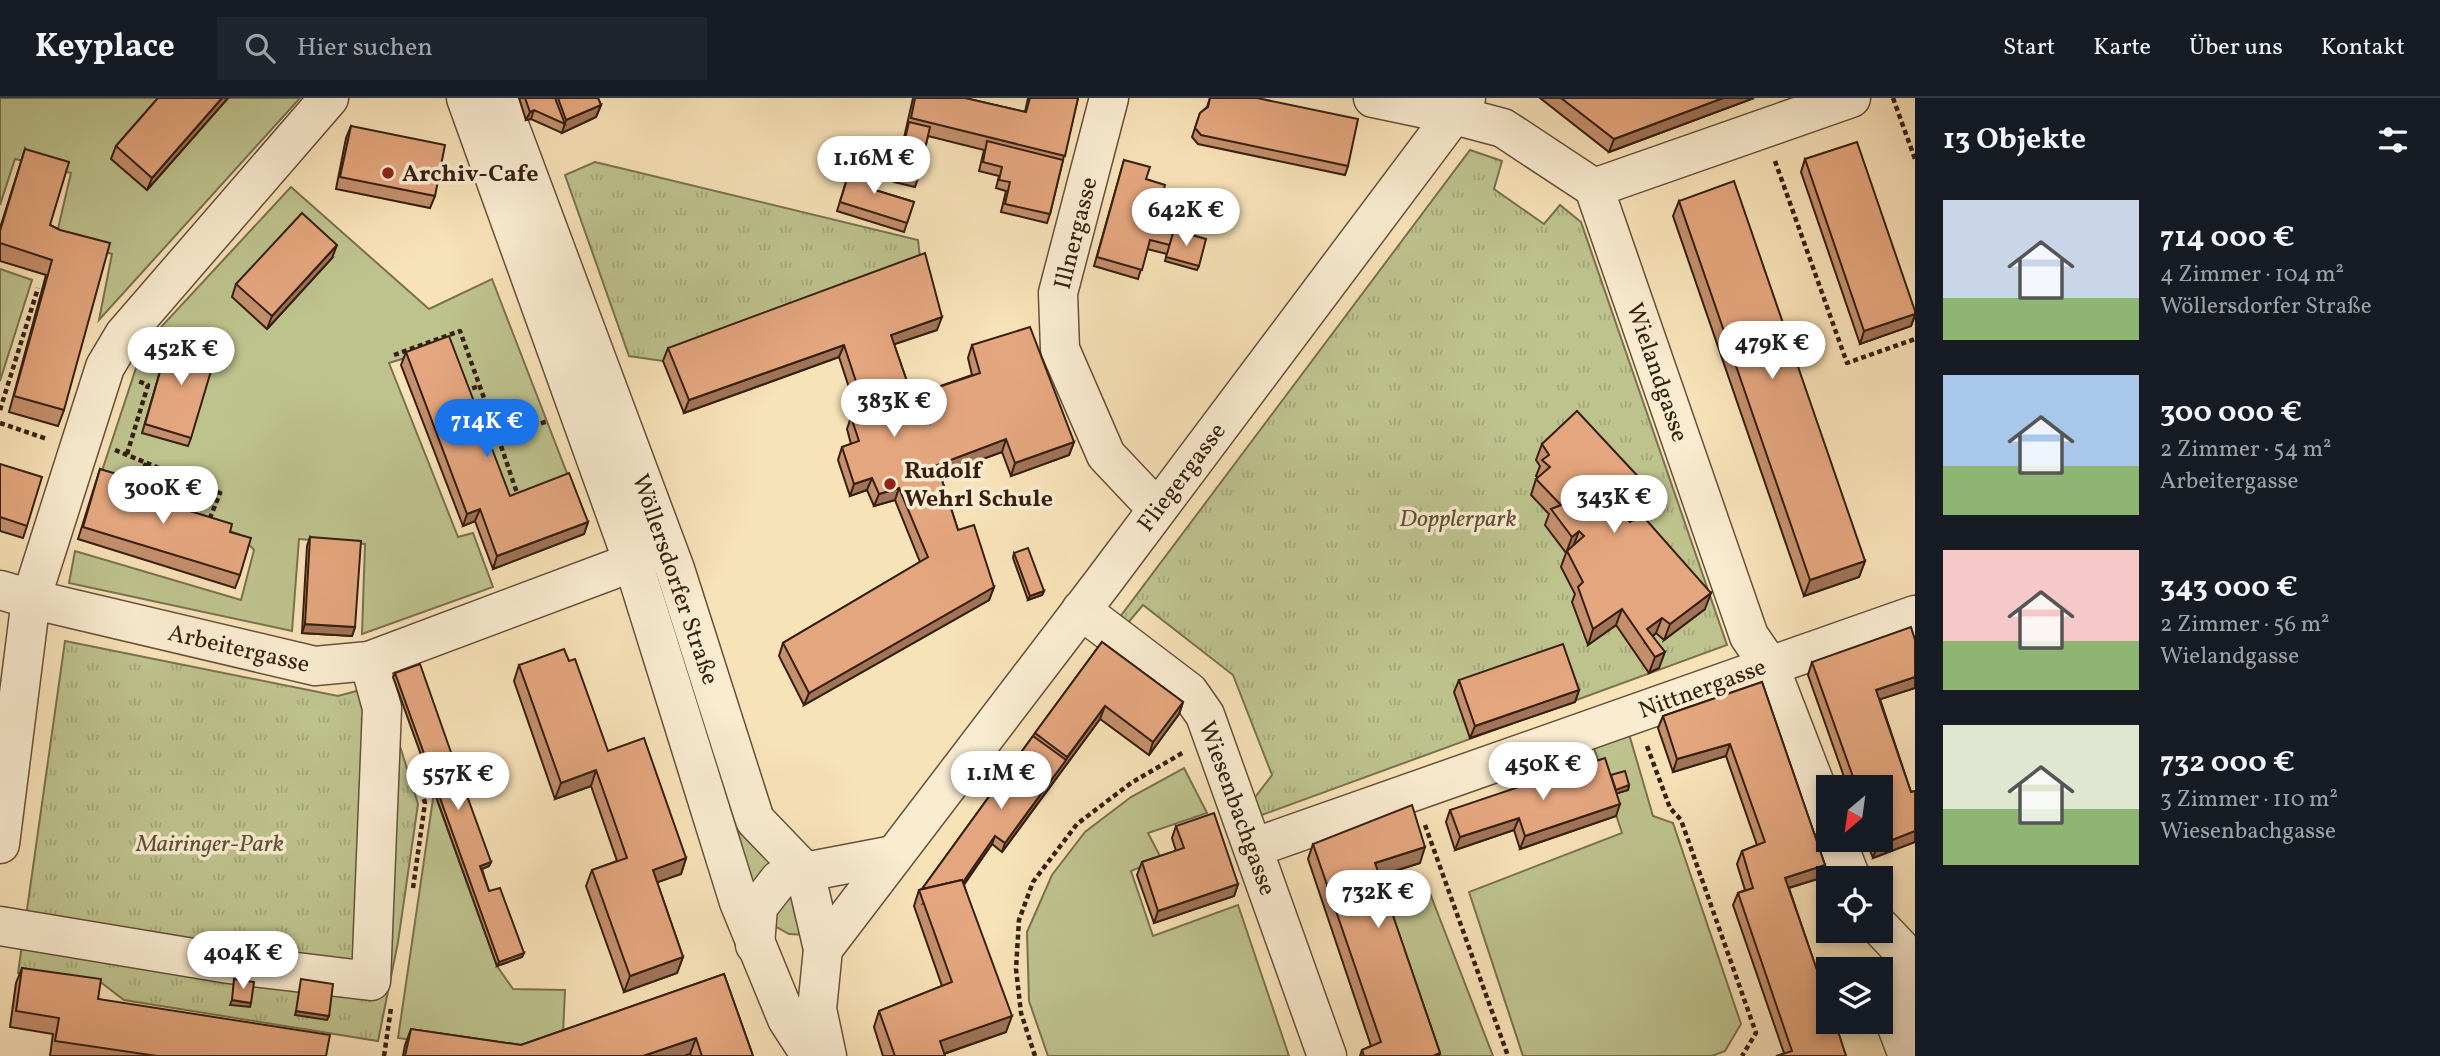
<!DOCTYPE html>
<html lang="de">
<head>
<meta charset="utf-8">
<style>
	:root { --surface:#171b24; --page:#20242c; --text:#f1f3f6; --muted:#9ea1a6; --line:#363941; --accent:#1a73e8 }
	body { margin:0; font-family:Vollkorn,serif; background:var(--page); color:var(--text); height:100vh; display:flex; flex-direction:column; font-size:26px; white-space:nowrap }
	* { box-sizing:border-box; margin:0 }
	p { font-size:23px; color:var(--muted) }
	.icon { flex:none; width:38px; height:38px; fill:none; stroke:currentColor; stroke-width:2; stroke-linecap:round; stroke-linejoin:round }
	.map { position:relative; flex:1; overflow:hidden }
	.drawer { display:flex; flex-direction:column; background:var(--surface); width:525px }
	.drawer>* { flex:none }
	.needle { width:46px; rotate:209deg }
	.buttons { position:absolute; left:1816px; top:677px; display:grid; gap:14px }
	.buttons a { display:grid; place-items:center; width:77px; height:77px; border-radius:0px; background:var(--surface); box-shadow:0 4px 10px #0003; font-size:35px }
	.price { position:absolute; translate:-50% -60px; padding:0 16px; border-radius:24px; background:#fff; color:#222; font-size:23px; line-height:46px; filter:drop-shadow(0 2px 4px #0008) }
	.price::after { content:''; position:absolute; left:50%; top:42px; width:21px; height:16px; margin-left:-10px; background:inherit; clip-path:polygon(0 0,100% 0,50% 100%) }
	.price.active { background:var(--accent); color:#fff }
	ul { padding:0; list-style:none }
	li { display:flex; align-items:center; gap:21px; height:175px; padding:0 28px }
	li span { display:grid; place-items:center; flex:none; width:196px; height:140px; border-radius:0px; color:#555 }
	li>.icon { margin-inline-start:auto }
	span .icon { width:84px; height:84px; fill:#fffc; stroke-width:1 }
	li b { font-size:30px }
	h2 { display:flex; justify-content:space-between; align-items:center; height:84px; padding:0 28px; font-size:30px }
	header { display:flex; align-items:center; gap:42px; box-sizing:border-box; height:98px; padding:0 35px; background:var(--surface); border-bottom:2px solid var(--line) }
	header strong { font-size:33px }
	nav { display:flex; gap:38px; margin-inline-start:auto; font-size:24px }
	.search { width:490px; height:63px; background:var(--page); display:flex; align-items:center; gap:18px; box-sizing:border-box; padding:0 24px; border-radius:0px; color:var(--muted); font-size:26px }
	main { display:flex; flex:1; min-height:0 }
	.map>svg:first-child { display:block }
	.grass { fill:#bec38e; stroke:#7a714f; stroke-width:2 }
	.park { fill:url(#park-tufts); stroke:#7a714f; stroke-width:2 }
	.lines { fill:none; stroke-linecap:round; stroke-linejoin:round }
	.minor-casing { stroke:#66503a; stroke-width:41 }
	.path { stroke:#361f10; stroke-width:4.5; stroke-dasharray:5 3.5; stroke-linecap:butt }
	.minor { stroke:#faecd1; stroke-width:38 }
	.wall { fill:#c48f6c; stroke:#361f10; stroke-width:2 }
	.shaded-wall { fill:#a07458; stroke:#361f10; stroke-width:2 }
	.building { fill:#e4a67e; stroke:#361f10; stroke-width:2 }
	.poi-dot { fill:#8f2418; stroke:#faecd1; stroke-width:2.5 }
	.labels { text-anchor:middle; stroke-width:7; stroke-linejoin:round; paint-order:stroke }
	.poi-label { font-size:24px; font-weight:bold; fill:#361f10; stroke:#faecd1; text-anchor:start }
	.street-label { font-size:24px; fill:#361f10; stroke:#faecd1 }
	.park-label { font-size:24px; font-style:italic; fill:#5f5036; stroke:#faecd1 }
</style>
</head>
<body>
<header>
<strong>Keyplace</strong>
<div class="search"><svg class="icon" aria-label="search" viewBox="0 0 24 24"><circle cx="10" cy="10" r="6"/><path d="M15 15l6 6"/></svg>Hier suchen</div>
<nav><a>Start</a><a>Karte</a><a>Über uns</a><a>Kontakt</a></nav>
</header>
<main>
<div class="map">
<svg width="1915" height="958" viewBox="0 0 1915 958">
	<defs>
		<pattern id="park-tufts" width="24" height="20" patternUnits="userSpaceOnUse" patternTransform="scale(1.75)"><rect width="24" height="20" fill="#bec38e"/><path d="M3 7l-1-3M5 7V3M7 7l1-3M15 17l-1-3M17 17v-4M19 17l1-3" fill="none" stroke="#a4a779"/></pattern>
	</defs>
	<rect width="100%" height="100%" fill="#f8e2b8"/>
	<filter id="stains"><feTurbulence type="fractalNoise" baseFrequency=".00286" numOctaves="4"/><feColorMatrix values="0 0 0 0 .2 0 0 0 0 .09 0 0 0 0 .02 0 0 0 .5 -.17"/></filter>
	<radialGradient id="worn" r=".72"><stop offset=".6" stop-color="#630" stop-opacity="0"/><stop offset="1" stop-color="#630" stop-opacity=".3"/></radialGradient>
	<!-- grass -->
	<g class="grass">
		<polygon points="0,0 300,0 99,222 112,156 56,139 71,75 15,61 0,107"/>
		<polygon points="291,89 429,211 492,181 568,378 509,402 447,247 389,265 458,439 473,435 493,489 362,536 365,446 299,441 292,533 69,485 75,453 241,502 254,452 239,436 145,405 102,373 138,264 162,228"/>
		<polygon points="0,171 32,182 0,283"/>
		<polygon points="655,488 777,760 757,782 751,785 736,727"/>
		<polygon points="1629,636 1653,718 1673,725 1741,926 1725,953 1712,958 1523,958 1469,794 1622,735 1594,650"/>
		<polygon points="1184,670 1207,715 1148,735 1161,760 1131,773 1153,838 1238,807 1289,958 1048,958 1029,903 1027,834 1052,777 1085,734 1131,699"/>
		<polygon points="434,694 497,868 513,891 565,892 563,936 511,957 398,940"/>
		<polygon points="1426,785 1493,958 1441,958 1381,802"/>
		<polygon points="793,788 807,837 789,836 773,827 771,812"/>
	</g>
	<!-- park -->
	<g class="park">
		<polygon points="1470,52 1502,63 1494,91 1544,126 1560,107 1581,124 1727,547 1259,718 1253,702 1272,677 1233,577 1143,507 1127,526 1120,519"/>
		<polygon points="595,64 918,142 921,167 663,263 629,258 565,77"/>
		<polygon points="65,543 338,598 364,591 394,629 418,706 398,844 378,943 124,902 99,883 18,875"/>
	</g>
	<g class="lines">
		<!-- minor casing -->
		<g class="minor-casing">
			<g id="minor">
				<polyline points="466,0 633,464 739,804 787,921 811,958"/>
				<polyline points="499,0 675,471 755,722 805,774 823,851 817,911 827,958"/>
				<polyline points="1109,0 1058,195 1060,251 1106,357 1157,411"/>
				<polyline points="1373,0 1454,17 1503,30 1594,90 1749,538 1769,567 1829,722"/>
				<polyline points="1594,90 1851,0"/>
				<polyline points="0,492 31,501 315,568 369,563 633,464"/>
				<polyline points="1081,512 1189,594 1205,617 1327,958"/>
				<polyline points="1836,742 1851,780"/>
				<polyline points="0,746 31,501 105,269 124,237 329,0"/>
				<polyline points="1253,750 1915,517"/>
				<polyline points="0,828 229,866 371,883 382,610 369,563"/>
				<polyline points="1881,830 1899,849 1910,884 1896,926 1908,958"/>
				<polyline points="755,847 758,809 779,782 805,774 894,757"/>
				<polyline points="823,851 1103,484 1466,0"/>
			</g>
		</g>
		<!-- path -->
		<g class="path">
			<polyline points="1893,0 1915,61"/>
			<polyline points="1775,63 1847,265 1915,241"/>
			<polyline points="394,257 460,233 498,339"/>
			<polyline points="464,293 480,288"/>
			<polyline points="0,312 38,190"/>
			<polyline points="0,325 47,341"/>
			<polyline points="115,352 220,395 208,425"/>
			<polyline points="127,356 148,287 138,283"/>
			<polyline points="131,401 147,363"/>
			<polyline points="519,401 498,339 548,323"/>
			<polyline points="1647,648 1670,710 1681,722 1756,935 1742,958"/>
			<polyline points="1425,727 1508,958"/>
			<polyline points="413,790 425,705 417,678"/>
			<polyline points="384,958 391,910"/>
			<polyline points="1035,958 1021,915 1016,871 1019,822 1033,784 1077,726 1131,685 1184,654"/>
		</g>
		<!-- minor -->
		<use href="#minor" class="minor"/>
	</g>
	<!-- wall -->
	<g class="wall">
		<polygon points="158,0 228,0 147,92 111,61 116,48"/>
		<polygon points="519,0 598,0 601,7 596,19 562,35 531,21 526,22"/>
		<polygon points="913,0 965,0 1025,14 1028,0 1078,0 1050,116 1047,125 1001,114 1006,93 996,90 999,78 979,73 984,52 928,38 918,80 915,89 894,84"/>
		<polygon points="1210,0 1257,0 1348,68 1345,77 1198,46 1192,39 1200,15 1207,9"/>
		<polygon points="1540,0 1754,0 1609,54"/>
		<polygon points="351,28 435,98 430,110 336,91 346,40"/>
		<polygon points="25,51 50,127 60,132 64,312 58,328 9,314 46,177 0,163 0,130"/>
		<polygon points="1805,61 1915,213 1915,218 1911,228 1860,246 1801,74"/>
		<polygon points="1124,62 1146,81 1155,122 1174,132 1199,168 1197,172 1165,163 1167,156 1147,151 1138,181 1094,168"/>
		<polygon points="848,77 875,92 914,104 904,134 837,113"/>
		<polygon points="1679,103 1865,463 1859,479 1804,498 1673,118"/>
		<polygon points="332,160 267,231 232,199 236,186"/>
		<polygon points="937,232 894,246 912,298 972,277 968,260 972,247 1074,344 1069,357 1011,378 1002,354 940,376 958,432 994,489 989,502 804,607 779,558 783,545 920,464 895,402 874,408 867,392 850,398 838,362 842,349 851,346 847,331 851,319 858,317 839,259 684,315 663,263 668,250"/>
		<polygon points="170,239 191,340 188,348 142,335"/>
		<polygon points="406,254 510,398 588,424 584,436 493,471 475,423 463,428 401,267"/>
		<polygon points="1542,346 1640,403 1623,418 1705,511 1664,542 1656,535 1653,538 1659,570 1649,575 1616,527 1588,547 1572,504 1575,496 1561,469 1566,455 1545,427 1549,416 1531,397 1536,381 1538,379 1536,378 1540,368 1536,362"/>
		<polygon points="0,366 27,428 23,440 0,433"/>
		<polygon points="100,371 125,393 230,434 240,477 235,490 78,441"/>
		<polygon points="310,439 355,529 352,538 302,535 307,448"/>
		<polygon points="1014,455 1044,493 1042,497 1028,502 1013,460"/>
		<polygon points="1102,544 1183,604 1179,616 1149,657 1100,621 1002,754 992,746 964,787 1006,934 944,956 945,958 883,958 874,929 879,913 942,888 914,808 919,792 922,791 1033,638 1035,635"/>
		<polygon points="1812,564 1915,590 1880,601 1911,694 1915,693 1915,744 1873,760 1866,742 1881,742 1881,690 1848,690 1808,577"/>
		<polygon points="519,567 608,653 686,760 681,776 657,784 683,859 677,875 624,894 586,788 592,772 617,763 591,688 555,701 514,583"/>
		<polygon points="395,575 453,660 452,664 445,666 453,688 491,764 489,768 482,771 489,793 524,855 522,859 497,868 393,579"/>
		<polygon points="1459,582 1579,592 1575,604 1470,640 1454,594"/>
		<polygon points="1762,584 1825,767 1821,780 1789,790 1846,958 1784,955 1733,807 1738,795 1745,792 1737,766 1742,753 1757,747 1726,658 1673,674 1658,630 1663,618"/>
		<polygon points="1611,677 1629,687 1628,692 1617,695 1616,718 1520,751 1514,732 1455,752 1446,724 1450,712"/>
		<polygon points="1176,728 1238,786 1234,798 1154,825 1137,777 1142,764 1176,753 1172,740"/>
		<polygon points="1313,746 1420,765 1379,778 1440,955 1439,958 1360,958 1362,952 1371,948 1308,761"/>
		<polygon points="22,870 98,901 326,958 50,958 53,936 10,929 16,885"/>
		<polygon points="724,876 753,958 691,958 690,956 684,958 403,958 405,947 411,931 521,947"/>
	</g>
	<!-- shaded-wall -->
	<g class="shaded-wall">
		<polygon points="222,0 228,0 147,92 152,80"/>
		<polygon points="1723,0 1754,0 1609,54 1614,41"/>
		<polygon points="601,7 596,19 562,35 566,22"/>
		<polygon points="534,12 531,21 526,22 530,14"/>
		<polygon points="337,147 332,160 267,231 272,218"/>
		<polygon points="1915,216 1911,228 1860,246 1864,233"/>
		<polygon points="942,219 937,232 886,249 891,237"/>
		<polygon points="844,247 839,259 684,315 689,302"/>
		<polygon points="1006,341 1002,354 933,379 937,367"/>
		<polygon points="1074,344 1069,357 1011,378 1015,365"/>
		<polygon points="872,380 867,392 850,398 854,386"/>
		<polygon points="1646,387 1640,403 1612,428 1617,412"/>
		<polygon points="899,390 895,402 874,408 879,396"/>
		<polygon points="480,411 475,423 463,428 467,416"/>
		<polygon points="588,424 584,436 493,471 497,458"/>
		<polygon points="1579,433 1573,449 1566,455 1572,439"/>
		<polygon points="1865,463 1859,479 1804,498 1810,482"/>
		<polygon points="994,489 989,502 804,607 809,595"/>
		<polygon points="1044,493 1042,497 1028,502 1030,498"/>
		<polygon points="1711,495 1705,511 1664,542 1670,526"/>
		<polygon points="1622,511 1616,527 1588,547 1593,531"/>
		<polygon points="1662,520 1656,535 1645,544 1647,531"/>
		<polygon points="305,526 355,529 352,538 302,535"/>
		<polygon points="1665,554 1659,570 1649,575 1655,559"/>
		<polygon points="1915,579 1915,590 1872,604 1876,592"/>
		<polygon points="1579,592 1575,604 1470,640 1475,628"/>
		<polygon points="1183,604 1179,616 1149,657 1153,644"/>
		<polygon points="1105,608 1100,621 1002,754 1005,745"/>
		<polygon points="1730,646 1726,658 1673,674 1677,661"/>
		<polygon points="453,660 452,664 442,667 444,663"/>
		<polygon points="596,672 591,688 555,701 561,685"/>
		<polygon points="1629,687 1628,692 1609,698 1611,693"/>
		<polygon points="1620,706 1616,718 1520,751 1525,738"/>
		<polygon points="1519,720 1514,732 1455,752 1460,739"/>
		<polygon points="1915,733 1915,744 1873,760 1877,748"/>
		<polygon points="995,738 992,746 956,797 924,805"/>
		<polygon points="1425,749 1420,765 1369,781 1375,765"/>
		<polygon points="686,760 681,776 647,788 653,772"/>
		<polygon points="491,764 489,768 479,772 480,768"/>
		<polygon points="1825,767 1821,780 1781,792 1785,780"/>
		<polygon points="1238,786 1234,798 1154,825 1158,813"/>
		<polygon points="524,855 522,859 497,868 499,864"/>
		<polygon points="683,859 677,875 624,894 630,878"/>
		<polygon points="232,902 251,905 250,909 230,907"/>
		<polygon points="296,913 329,918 327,922 295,917"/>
		<polygon points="1012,918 1006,934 937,958 940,943"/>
		<polygon points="696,940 690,956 684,958 643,958"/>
	</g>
	<!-- building -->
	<g class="building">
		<polygon points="158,0 222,0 152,80 116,48"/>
		<polygon points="525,0 555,0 565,26 534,12 530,14"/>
		<polygon points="558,0 598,0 601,7 566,22"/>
		<polygon points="915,0 965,0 1026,14 1030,0 1078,0 1065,58 911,20"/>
		<polygon points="1210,0 1257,0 1358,21 1348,68 1201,37 1195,30 1200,15 1208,9"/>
		<polygon points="1561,0 1723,0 1614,41"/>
		<polygon points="909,24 930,29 918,80 897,75"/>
		<polygon points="351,28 445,47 435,98 340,79"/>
		<polygon points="987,43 1063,62 1050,116 1005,106 1010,84 999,82 1002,69 983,64"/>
		<polygon points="1857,44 1915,213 1915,216 1864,233 1805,61"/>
		<polygon points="25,51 69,64 50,127 60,132 110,145 64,312 14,298 52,162 0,145 0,133"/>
		<polygon points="1124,62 1150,69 1146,81 1165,87 1155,122 1175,128 1170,147 1150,142 1142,172 1097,159"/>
		<polygon points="851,68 880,77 875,92 914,104 907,125 840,104"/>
		<polygon points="1734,83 1865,463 1810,482 1679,103"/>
		<polygon points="302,115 337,147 272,218 236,186"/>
		<polygon points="1174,132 1206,141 1199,168 1166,159"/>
		<polygon points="925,155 942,219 891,237 912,298 980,275 972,247 1030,229 1074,344 1015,365 1006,341 937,367 958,432 974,427 994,489 809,595 783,545 928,459 899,390 879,396 872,380 854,386 842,349 859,343 851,319 866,314 844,247 689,302 668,250"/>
		<polygon points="449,238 510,398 569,375 588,424 497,458 480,411 467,416 406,254"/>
		<polygon points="170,239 217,253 191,340 145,326"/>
		<polygon points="1577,313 1646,387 1617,412 1630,424 1642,417 1711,495 1670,526 1662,520 1647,531 1665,554 1655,559 1622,511 1593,531 1578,489 1583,484 1567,453 1584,438 1579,433 1572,439 1551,411 1561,407 1536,381 1550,369 1542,362 1549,357 1542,346"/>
		<polygon points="0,366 42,379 27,428 0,419"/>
		<polygon points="100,371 130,380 125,393 232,426 230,434 251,440 240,477 83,429"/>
		<polygon points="310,439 361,443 355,529 305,526"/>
		<polygon points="1028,450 1044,493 1030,498 1014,455"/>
		<polygon points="1911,529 1915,542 1915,579 1876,592 1911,694 1915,693 1915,733 1877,748 1875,742 1881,742 1881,690 1857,690 1812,564"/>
		<polygon points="1102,544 1183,604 1153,644 1105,608 1067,659 1035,635"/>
		<polygon points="1563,546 1579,592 1475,628 1459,582"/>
		<polygon points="564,551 569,563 575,561 608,653 644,640 686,760 653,772 683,859 630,878 592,772 627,760 612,717 596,672 561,685 519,567"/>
		<polygon points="420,566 453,660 444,663 453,688 462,684 491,764 480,768 489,793 500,790 524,855 499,864 395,575"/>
		<polygon points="1762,584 1825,767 1785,780 1829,907 1829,924 1835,924 1846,958 1776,958 1792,953 1738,795 1753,790 1742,753 1765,744 1730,646 1677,661 1663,618"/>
		<polygon points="1033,638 1066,662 1005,745 995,738 963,784 962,782 922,791"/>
		<polygon points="1605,660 1620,706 1525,738 1519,720 1460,739 1450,712"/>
		<polygon points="1625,673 1629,687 1616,692 1611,677"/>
		<polygon points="1412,707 1425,749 1375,765 1440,955 1433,958 1364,958 1362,952 1381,944 1313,746"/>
		<polygon points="1214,715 1238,786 1158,813 1142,764 1184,750 1176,728"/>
		<polygon points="962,782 1012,918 940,943 945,958 895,958 879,913 952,884 919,792"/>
		<polygon points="22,870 101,881 98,901 330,937 326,958 157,958 55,943 59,920 16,913"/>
		<polygon points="724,876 753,958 702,958 696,940 643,958 405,958 411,931 521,947"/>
		<polygon points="234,881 254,884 251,905 232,902"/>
		<polygon points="301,881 333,886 329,918 296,913"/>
	</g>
	<!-- markers -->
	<g class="poi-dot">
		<circle cx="388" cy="75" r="7"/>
		<circle cx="890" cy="386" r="7"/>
	</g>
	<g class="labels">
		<!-- poi labels -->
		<g class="poi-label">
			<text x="402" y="83">Archiv-Cafe</text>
			<text x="904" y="380">Rudolf<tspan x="904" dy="28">Wehrl Schule</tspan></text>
		</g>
		<!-- street labels -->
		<g class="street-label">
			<text transform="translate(1075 135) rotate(-76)" y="8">Illnergasse</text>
			<text transform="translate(1658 274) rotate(71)" y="8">Wielandgasse</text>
			<text transform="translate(1181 379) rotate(-53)" y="8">Fliegergasse</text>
			<text transform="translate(676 481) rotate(71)" y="8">Wöllersdorfer Straße</text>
			<text transform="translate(239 550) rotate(13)" y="8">Arbeitergasse</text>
			<text transform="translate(1702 590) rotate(-20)" y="8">Nittnergasse</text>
			<text transform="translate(1238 710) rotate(70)" y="8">Wiesenbachgasse</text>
		</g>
		<!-- park labels -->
		<g class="park-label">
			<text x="1458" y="428">Dopplerpark</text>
			<text x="210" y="753">Mairinger-Park</text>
		</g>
	</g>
	<rect width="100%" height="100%" filter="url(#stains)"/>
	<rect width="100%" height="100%" fill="url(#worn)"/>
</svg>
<div class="buttons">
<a><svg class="needle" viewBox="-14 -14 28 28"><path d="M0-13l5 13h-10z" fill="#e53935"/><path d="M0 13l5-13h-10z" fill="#9ea1a6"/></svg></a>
<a><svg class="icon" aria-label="locate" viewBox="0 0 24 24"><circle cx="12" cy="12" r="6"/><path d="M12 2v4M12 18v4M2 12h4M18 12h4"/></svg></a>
<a><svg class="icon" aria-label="layers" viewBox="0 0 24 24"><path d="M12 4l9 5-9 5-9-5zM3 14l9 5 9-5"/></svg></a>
</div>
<b class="price" style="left:874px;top:98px">1.16M €</b>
<b class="price" style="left:1186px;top:150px">642K €</b>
<b class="price" style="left:1772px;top:283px">479K €</b>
<b class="price" style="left:181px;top:289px">452K €</b>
<b class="price" style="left:894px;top:341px">383K €</b>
<b class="price active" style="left:487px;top:361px">714K €</b>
<b class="price" style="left:163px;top:428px">300K €</b>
<b class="price" style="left:1614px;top:437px">343K €</b>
<b class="price" style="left:1543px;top:704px">450K €</b>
<b class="price" style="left:1001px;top:713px">1.1M €</b>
<b class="price" style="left:458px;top:714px">557K €</b>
<b class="price" style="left:1378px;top:832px">732K €</b>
<b class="price" style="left:243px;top:893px">404K €</b>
</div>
<section class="drawer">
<h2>13 Objekte<svg class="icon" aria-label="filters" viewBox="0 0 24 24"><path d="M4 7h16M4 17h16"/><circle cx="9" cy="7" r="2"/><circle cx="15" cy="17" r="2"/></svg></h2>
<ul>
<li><span style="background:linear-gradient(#c9d6e8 70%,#8fb573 0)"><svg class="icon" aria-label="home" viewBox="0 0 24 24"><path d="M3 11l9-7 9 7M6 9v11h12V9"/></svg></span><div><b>714 000 €</b><p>4 Zimmer · 104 m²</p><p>Wöllersdorfer Straße</p></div></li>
<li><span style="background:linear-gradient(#a9c7e8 65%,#8fb573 0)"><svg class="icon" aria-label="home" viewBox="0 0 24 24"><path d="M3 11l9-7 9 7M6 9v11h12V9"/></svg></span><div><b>300 000 €</b><p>2 Zimmer · 54 m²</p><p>Arbeitergasse</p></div></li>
<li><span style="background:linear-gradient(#f6c9c9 65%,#8fb573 0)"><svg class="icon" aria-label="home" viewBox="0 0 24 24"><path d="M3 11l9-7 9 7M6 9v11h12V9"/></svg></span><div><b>343 000 €</b><p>2 Zimmer · 56 m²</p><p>Wielandgasse</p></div></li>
<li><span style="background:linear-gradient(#dfe7d0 60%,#8fb573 0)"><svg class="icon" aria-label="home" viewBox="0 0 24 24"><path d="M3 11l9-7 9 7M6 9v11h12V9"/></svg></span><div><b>732 000 €</b><p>3 Zimmer · 110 m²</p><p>Wiesenbachgasse</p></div></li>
</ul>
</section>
</main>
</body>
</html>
